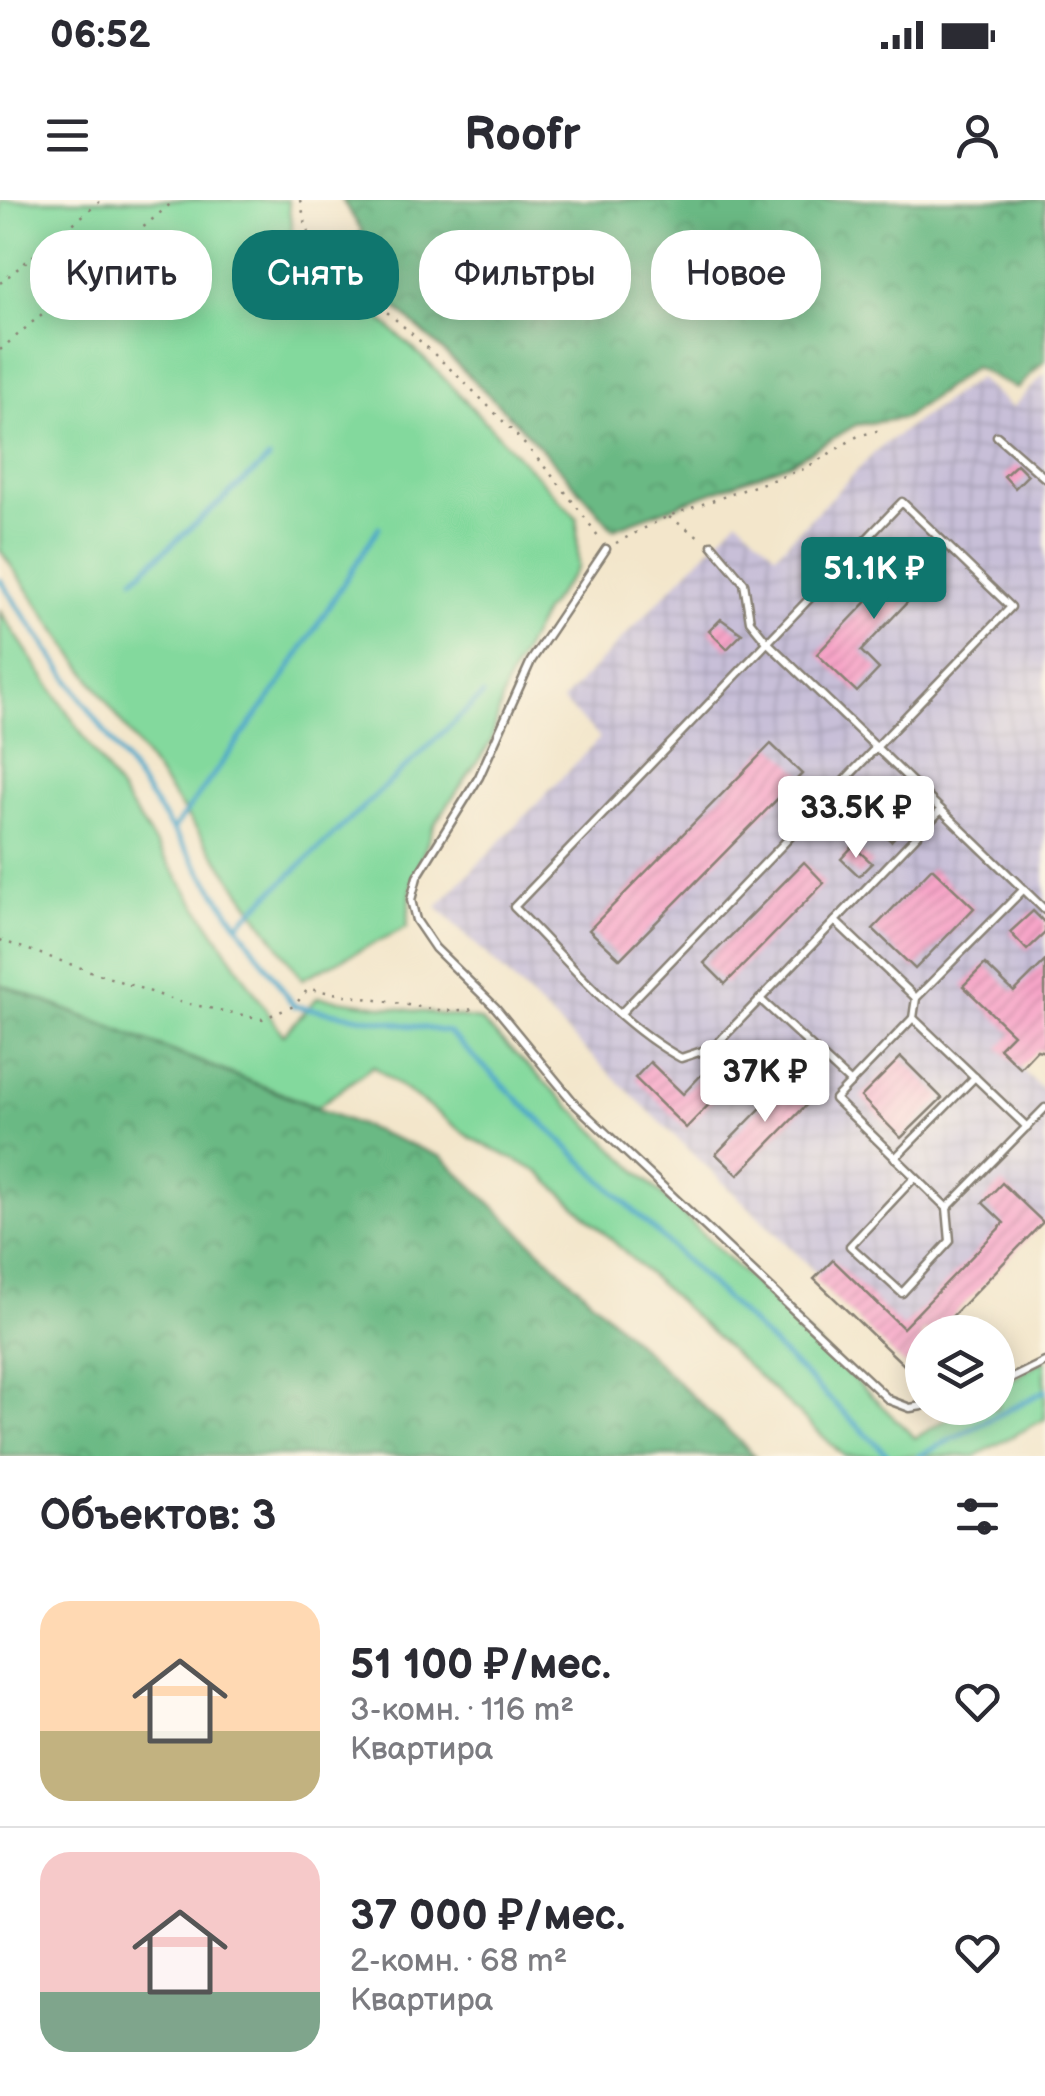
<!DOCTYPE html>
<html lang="ru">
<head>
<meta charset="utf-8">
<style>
	:root { --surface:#fff; --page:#f7f7f7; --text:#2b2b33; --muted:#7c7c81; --line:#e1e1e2; --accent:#0f766e }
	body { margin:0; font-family:"Balsamiq Sans",sans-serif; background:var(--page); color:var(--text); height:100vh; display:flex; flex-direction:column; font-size:38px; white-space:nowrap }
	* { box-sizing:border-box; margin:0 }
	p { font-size:32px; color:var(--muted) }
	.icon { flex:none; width:55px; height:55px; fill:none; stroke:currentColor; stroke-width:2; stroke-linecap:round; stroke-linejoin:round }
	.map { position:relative; height:1256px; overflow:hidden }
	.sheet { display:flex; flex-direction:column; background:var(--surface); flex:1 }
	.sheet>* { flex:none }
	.guide { position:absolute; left:30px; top:30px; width:985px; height:90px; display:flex; gap:20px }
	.buttons { position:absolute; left:905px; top:1115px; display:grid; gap:20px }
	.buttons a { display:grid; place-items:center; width:110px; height:110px; border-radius:50%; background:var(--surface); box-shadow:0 5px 25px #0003; font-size:50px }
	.price { position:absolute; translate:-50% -85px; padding:0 22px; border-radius:10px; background:#fff; color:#222; font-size:32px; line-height:65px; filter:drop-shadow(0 2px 5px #0008) }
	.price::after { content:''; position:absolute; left:50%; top:60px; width:30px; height:22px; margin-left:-15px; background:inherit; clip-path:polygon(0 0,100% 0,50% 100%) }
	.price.current { background:var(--accent); color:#fff }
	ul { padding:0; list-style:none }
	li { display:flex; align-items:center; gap:30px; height:250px; padding:0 40px }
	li+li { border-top:2px solid var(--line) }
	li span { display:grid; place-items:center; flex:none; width:280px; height:200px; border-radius:30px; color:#555 }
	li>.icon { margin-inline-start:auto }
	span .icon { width:120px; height:120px; fill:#fffc; stroke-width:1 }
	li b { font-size:42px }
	h2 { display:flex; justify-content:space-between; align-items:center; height:120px; padding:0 40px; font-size:42px }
	.chip { padding:0 35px; border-radius:40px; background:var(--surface); box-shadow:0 5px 25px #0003; font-size:35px; line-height:90px }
	.chip.current { background:var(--accent); color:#fff }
	.status { display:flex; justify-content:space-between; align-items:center; height:70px; padding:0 50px; background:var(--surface); direction:ltr }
	.status svg { height:28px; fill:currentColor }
	header { display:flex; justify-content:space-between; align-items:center; height:130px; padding:0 40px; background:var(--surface); font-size:45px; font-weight:800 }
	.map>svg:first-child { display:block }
	.industrial { fill:url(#industrial-grid) }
	.green { fill:#83d99d; stroke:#507a5c; stroke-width:2.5 }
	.forest { fill:url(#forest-crowns); stroke:#436a50; stroke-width:2.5 }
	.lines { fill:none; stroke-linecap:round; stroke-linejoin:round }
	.stream { stroke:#4ba7c9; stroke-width:5 }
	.building { fill:url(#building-hatch) }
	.lane-casing { stroke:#888174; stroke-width:11 }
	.path { stroke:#888174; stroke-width:2.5; stroke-dasharray:2.5 8; stroke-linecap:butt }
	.lane { stroke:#fff; stroke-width:6 }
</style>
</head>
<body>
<div class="status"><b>06:52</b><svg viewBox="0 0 49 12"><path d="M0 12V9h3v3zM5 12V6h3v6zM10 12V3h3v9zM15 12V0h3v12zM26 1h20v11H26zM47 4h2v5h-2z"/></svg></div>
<header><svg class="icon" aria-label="menu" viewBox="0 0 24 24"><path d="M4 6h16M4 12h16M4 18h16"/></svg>Roofr<svg class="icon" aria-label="person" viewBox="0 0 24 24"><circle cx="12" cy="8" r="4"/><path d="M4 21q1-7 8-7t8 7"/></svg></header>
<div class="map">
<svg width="1045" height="1256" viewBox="0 0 1045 1256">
	<defs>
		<pattern id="industrial-grid" width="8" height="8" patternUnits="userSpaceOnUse" patternTransform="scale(2.5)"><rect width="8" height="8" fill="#c8bfd8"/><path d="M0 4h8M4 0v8" fill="none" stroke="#aba4b9"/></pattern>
		<pattern id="forest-crowns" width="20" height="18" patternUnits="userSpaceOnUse" patternTransform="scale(2.5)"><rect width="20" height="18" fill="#6ab984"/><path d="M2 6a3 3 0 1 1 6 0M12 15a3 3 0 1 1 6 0" fill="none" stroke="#5b9e71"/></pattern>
		<pattern id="building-hatch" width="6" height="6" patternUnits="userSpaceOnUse" patternTransform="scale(2.5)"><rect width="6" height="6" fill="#f7a5c8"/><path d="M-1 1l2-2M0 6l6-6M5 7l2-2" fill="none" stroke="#d38dab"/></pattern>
	</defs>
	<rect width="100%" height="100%" fill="#fcf5e5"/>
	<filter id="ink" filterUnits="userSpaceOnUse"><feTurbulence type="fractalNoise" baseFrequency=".01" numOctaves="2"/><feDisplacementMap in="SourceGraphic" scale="20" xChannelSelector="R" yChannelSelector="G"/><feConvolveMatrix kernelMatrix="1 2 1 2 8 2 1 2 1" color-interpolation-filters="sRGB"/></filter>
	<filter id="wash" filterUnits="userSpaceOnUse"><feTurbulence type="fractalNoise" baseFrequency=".0048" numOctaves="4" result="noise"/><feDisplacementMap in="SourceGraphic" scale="40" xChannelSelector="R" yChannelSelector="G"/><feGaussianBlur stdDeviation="2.25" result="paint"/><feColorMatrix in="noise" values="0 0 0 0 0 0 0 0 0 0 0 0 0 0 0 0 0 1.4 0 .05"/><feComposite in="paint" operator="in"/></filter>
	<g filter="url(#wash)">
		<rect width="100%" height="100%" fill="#f3e6cb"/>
		<!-- industrial -->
		<polygon class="industrial" points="1045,173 1045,852 1037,850 1020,868 1045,892 1045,1020 937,1132 922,1132 922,1148 905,1166 814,1079 818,1074 437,707 600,538 562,501 738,319 776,354 879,248 978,178 1012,208"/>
		<!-- green -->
		<g class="green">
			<polygon points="0,0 288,0 293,39 434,168 577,318 578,367 544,412 506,485 491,542 434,625 412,683 407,727 302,779 0,350"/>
			<polygon points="0,411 283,835 318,797 480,820 915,1238 966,1208 998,1208 998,1188 1045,1159 1045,1219 975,1256 844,1256 539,972 471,938 373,866 317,907 0,784"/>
		</g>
		<!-- forest -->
		<g class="forest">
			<path d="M342,0H1045V160L1017,189L974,167L904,218L856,225L790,263L613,329C530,230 436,142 339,57L362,31Z"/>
			<polygon points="0,784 442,957 755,1256 0,1256"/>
		</g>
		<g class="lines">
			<!-- stream -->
			<g class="stream">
				<polyline points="134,378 269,259"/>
				<polyline points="0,380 294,806 448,832 889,1256"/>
				<polyline points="173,630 280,484 379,327"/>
				<polyline points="238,724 483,495"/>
				<polyline points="919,1256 1045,1191"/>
			</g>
		</g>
		<g id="blocks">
			<!-- building -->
			<g class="building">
				<polygon points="1017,264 1028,275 1015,288 1004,276"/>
				<polygon points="916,350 937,371 861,451 879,469 857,492 817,454"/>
				<polygon points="721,419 742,434 727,449 709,431"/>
				<polygon points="771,544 802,574 620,759 589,730"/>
				<polygon points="894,606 909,621 891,641 875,626"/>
				<polygon points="853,646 872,663 859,676 841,659"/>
				<polygon points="804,662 824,683 725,784 704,763"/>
				<polygon points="932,668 974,708 915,769 873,729"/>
				<polygon points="1033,711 1045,723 1045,733 1027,750 1010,732"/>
				<polygon points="1045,761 1045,852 1037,850 1020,868 999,848 1013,834 963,786 985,764 1014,792"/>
				<polygon points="901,857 942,898 901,938 861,897"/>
				<polygon points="650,862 683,894 705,871 724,889 686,928 635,878"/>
				<polygon points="792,876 814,897 738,975 716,954"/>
				<polygon points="1002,983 1043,1022 937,1132 922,1132 922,1148 905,1166 814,1079 833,1060 903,1128 1004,1023 983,1003"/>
			</g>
		</g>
	</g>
	<g filter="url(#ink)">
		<use href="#blocks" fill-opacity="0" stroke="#888174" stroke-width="2.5"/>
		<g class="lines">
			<!-- lane casing -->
			<g class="lane-casing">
				<g id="lane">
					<polyline points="997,236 1045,278"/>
					<polyline points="712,345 744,383 750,421 767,442 1045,710"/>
					<polyline points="606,349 531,461 479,577 417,677 411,700 416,720 435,748 496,808 575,904 889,1200 910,1208 922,1206"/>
					<polyline points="1024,689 916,798 913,818 1027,927"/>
					<polyline points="916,798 835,721 941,610"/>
					<polyline points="760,799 851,883"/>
					<path d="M621,813L1011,407L902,302L514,707C566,758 616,823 681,858L714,847L835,721"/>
					<polyline points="913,818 835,899 947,1008 1045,908"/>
					<polyline points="895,958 975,877"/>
					<polyline points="915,977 850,1046 902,1093 950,1041 947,1008"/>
					<polyline points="998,1185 1045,1162"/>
				</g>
			</g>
			<!-- path -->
			<g class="path">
				<path d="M300,0L307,29L323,58C422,140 527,232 600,339"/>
				<polyline points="0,83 102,0"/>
				<polyline points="0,150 175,0"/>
				<polyline points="669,317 704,340"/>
				<polyline points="616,343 668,316 804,269 858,236 884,229"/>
				<polyline points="0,740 180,802 262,819 294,806 308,789 445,811 479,809"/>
			</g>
			<!-- lane -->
			<use href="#lane" class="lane"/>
		</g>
	</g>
</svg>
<div class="buttons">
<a><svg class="icon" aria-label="layers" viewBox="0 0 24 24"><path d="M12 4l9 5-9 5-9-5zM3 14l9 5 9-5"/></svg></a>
</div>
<b class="price current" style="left:874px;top:422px">51.1K ₽</b>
<b class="price" style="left:856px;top:661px">33.5K ₽</b>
<b class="price" style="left:765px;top:925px">37K ₽</b>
<div class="guide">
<a class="chip">Купить</a>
<a class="chip current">Снять</a>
<a class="chip">Фильтры</a>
<a class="chip">Новое</a>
</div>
</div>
<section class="sheet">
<h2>Объектов: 3<svg class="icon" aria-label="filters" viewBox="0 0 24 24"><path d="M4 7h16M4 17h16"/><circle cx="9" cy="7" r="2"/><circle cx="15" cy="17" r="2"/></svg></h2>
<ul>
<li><span style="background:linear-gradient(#ffd9b3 65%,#c2b280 0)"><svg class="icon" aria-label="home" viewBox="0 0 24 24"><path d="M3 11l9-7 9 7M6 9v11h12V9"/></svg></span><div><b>51 100 ₽/мес.</b><p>3-комн. · 116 m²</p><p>Квартира</p></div><svg class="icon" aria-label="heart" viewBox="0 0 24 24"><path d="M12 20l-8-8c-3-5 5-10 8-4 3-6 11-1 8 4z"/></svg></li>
<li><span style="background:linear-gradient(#f6c9c9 70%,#7fa58c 0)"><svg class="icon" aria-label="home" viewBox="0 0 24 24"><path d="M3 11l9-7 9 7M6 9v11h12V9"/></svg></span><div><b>37 000 ₽/мес.</b><p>2-комн. · 68 m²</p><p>Квартира</p></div><svg class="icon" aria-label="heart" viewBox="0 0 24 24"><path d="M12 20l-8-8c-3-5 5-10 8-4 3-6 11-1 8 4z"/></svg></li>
</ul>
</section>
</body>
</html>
